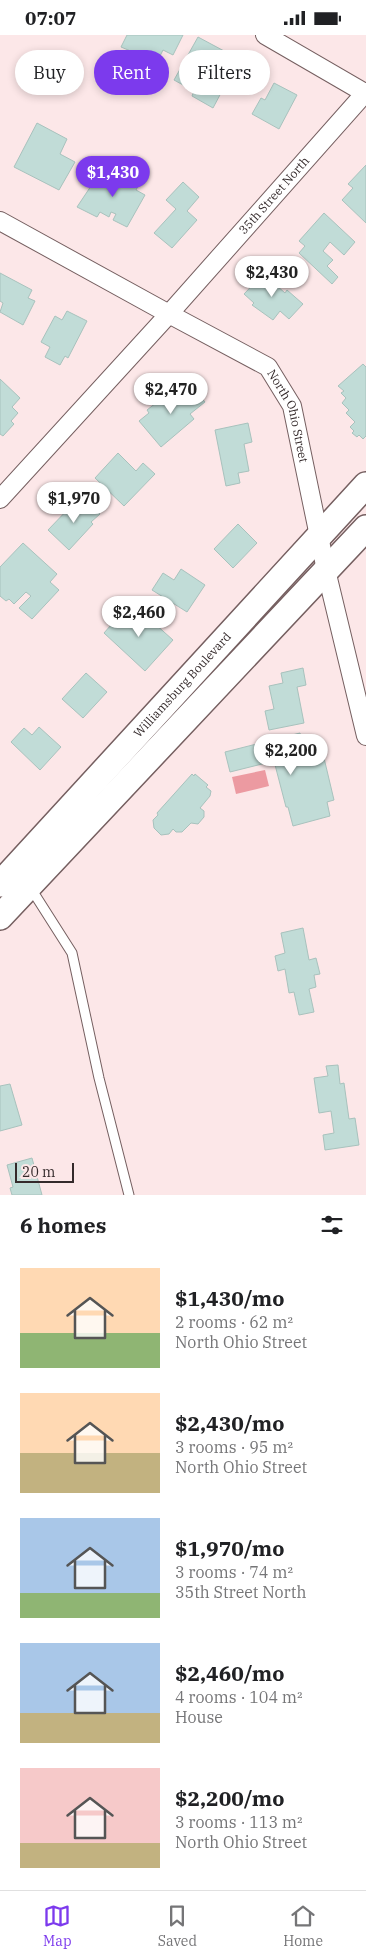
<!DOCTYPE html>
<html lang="en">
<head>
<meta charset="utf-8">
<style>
	:root { --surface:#fff; --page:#f6f6f6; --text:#202124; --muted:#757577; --line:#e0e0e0; --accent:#7c3aed }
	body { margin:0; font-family:"IBM Plex Serif",serif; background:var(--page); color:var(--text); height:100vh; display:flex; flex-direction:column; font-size:19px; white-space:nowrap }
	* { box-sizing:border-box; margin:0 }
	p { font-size:16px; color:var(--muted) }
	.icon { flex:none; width:28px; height:28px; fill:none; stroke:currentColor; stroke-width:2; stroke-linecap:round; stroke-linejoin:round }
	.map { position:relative; height:1160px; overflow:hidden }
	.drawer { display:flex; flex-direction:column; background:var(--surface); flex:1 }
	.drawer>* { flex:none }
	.top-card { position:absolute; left:15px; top:15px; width:336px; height:45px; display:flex; gap:10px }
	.scale { position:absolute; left:15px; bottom:12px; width:59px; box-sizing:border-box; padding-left:5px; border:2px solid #342a2b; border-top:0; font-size:14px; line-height:18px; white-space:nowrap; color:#342a2b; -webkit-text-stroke:4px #fce7e8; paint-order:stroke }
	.price { position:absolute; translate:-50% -42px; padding:0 11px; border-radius:18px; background:#fff; color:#222; font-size:16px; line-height:32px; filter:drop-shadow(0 1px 2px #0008) }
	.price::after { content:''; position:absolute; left:50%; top:30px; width:15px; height:11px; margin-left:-8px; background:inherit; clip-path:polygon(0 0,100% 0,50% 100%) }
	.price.on { background:var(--accent); color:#fff }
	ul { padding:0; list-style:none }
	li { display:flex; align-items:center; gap:15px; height:125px; padding:0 20px }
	li span { display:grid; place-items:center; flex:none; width:140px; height:100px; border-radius:0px; color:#555 }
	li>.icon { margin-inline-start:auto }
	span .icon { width:60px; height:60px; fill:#fffc; stroke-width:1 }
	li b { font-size:21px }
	h2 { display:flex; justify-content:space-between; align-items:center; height:60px; padding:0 20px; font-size:21px }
	.chip { padding:0 18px; border-radius:22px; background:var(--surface); box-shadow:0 2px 8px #0003; font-size:18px; line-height:45px }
	.chip.on { background:var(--accent); color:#fff }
	.status { display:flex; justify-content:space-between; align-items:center; height:35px; padding:0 25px; background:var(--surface); direction:ltr }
	.status svg { height:14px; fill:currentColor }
	.dock { display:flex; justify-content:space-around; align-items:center; height:70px; border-top:1px solid var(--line); background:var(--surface); font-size:14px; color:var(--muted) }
	.dock a { display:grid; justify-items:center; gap:2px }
	.dock .on { color:var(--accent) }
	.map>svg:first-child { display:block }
	.water { fill:#ec9aa1 }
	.building { fill:#c1dcd7; stroke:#a8c2bd }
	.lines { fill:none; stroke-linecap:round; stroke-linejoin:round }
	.service-casing { stroke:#755f60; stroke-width:11 }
	.minor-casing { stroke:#755f60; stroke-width:20 }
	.secondary-casing { stroke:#755f60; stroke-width:28 }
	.service { stroke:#fff; stroke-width:9 }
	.minor { stroke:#fff; stroke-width:18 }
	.secondary { stroke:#fff; stroke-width:25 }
	.labels { text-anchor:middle; stroke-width:4.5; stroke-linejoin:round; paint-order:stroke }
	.street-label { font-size:12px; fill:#342a2b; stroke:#fce7e8 }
</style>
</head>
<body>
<div class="status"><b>07:07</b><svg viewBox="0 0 49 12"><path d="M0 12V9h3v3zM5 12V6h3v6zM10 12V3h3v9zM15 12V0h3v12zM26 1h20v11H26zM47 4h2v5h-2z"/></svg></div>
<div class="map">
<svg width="366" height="1160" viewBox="0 0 366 1160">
	<rect width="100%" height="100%" fill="#fce7e8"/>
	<!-- water -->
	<polygon class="water" points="265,735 269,751 236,759 232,742"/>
	<!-- building -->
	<g class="building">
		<polygon points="127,0 183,0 173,20 163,15 159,23 150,18 143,33 129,25 133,17 121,12"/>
		<polygon points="198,2 239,24 213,73 192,61 194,56 174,45"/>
		<polygon points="274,48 297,60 279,94 252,79 261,63 265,65"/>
		<polygon points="37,88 67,104 60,119 75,127 59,155 14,132"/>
		<polygon points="366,130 366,188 342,165 353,153 348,149"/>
		<polygon points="101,136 121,147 126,139 140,147 136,155 145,160 127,192 113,185 116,179 111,177 109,182 100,177 97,182 77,172"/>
		<polygon points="183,147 199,162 187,176 197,185 172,213 154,198 176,174 166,165"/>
		<polygon points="324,178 355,207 344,220 330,207 323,216 333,225 327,231 338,242 332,249 299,218 305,211 299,206"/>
		<polygon points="266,236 279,247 276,250 285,258 287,255 303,269 289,284 280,276 273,285 252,270 254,268 244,259"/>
		<polygon points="0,238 32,255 28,263 35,266 23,290 0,277 3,268 0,266"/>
		<polygon points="67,276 87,286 68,323 65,321 60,330 45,322 50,312 41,307 55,281 62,285"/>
		<polygon points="363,329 366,332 366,401 363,404 359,400 357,402 352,398 354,396 350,392 355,387 346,378 349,375 342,368 346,363 341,358 344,356 338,351"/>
		<polygon points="0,344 20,363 12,372 18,378 11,386 14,389 3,401 0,399"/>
		<polygon points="190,350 205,367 190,379 194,384 161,412 139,386 149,378 147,375 161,364 163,366 172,359 176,363"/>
		<polygon points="248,388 252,407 244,409 249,436 238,438 240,448 226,451 215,395"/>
		<polygon points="118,418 136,436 143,428 155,439 124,471 95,443"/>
		<polygon points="86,466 100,479 91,487 93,489 69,515 48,495 72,470 77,475"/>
		<polygon points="238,489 257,508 233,533 214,514"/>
		<polygon points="23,508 57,539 50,547 59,555 32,584 19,573 31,561 26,557 14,569 9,564 6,566 0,561 0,532"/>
		<polygon points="181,534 205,550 187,577 152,555 163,538 174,545"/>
		<polygon points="136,572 173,605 145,636 104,598 118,582 123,587"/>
		<polygon points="303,633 306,650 297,652 304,688 269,695 265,676 274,674 269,651 283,648 281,638"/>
		<polygon points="86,638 107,657 83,683 62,664"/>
		<polygon points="39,692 61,712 40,735 11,707 24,693 32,700"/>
		<polygon points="300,698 307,727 324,723 334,765 327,767 330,781 293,791 288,772 286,772 274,726 230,737 225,717"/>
		<polygon points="192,739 194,741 195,739 208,750 206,752 211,756 210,761 200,773 204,776 204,782 198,789 191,788 182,797 176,797 173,794 169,799 161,800 154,793 153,785 158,780 157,778"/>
		<polygon points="303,893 309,925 316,923 320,939 314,940 316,952 309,954 314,977 299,980 294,957 289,958 285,934 278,936 275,921 285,918 281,898"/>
		<polygon points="338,1030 340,1049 344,1048 349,1084 355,1083 359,1110 325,1115 323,1100 334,1098 331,1076 319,1078 314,1043 328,1041 326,1031"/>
		<polygon points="10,1049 22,1090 0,1096 0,1051"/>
		<polygon points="32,1123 42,1160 12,1160 10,1153 13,1152 7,1130"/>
	</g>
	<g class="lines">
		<!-- service casing -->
		<g class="service-casing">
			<polyline id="service" points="30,852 72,918 99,1043 129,1160"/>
		</g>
		<!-- minor casing -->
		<g class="minor-casing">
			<g id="minor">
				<polyline points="265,0 365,58"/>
				<path id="s1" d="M0,186L169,279L268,332L292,371L326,535L366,701"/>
				<path id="s2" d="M0,464L169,279L366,57"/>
			</g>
		</g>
		<!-- secondary casing -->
		<g class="secondary-casing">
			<g id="secondary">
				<path id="s3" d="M0,849L366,450"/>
				<polyline points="0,882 366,493"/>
			</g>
		</g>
		<!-- service -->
		<use href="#service" class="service"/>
		<!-- minor -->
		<use href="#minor" class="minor"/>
		<!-- secondary -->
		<use href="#secondary" class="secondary"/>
	</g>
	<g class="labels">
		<!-- street labels -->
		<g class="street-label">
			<text dy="4" stroke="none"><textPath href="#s2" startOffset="409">35th Street North</textPath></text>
			<text dy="4" stroke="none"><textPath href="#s1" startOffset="359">North Ohio Street</textPath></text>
			<text dy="4" stroke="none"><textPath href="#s3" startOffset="270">Williamsburg Boulevard</textPath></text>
		</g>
	</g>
</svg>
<div class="scale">20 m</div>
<b class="price on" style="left:113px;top:163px">$1,430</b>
<b class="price" style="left:272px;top:263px">$2,430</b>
<b class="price" style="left:171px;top:380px">$2,470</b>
<b class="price" style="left:74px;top:489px">$1,970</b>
<b class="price" style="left:139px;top:603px">$2,460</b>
<b class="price" style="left:291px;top:741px">$2,200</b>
<div class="top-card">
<a class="chip">Buy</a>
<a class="chip on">Rent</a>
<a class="chip">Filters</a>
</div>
</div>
<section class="drawer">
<h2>6 homes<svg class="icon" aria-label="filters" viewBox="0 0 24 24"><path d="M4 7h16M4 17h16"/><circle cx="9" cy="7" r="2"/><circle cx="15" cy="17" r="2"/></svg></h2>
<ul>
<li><span style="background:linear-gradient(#ffd9b3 65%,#8fb573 0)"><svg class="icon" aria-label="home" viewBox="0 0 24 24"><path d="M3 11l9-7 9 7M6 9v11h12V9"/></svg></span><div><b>$1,430/mo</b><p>2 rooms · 62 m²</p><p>North Ohio Street</p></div></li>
<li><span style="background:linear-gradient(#ffd9b3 60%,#c2b280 0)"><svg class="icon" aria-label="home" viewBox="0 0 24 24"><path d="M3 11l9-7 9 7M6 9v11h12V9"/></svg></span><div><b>$2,430/mo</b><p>3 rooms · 95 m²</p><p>North Ohio Street</p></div></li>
<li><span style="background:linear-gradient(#a9c7e8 75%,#8fb573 0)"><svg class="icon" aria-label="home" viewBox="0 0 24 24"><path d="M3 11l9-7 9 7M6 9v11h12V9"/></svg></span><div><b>$1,970/mo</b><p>3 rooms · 74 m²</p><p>35th Street North</p></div></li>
<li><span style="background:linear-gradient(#a9c7e8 70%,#c2b280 0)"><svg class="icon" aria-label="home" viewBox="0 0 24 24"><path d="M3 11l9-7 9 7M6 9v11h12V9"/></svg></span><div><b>$2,460/mo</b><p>4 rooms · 104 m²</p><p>House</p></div></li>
<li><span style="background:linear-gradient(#f6c9c9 75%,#c2b280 0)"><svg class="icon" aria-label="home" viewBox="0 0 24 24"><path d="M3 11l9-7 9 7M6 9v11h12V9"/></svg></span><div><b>$2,200/mo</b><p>3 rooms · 113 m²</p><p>North Ohio Street</p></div></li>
</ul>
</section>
<nav class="dock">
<a class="on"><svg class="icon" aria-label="map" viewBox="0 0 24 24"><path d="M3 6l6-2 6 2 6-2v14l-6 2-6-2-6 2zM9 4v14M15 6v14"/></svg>Map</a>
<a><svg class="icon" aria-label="saved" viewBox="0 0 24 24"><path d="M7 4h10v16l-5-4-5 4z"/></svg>Saved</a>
<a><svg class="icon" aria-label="home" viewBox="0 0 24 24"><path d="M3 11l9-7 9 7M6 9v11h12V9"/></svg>Home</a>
</nav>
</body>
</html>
